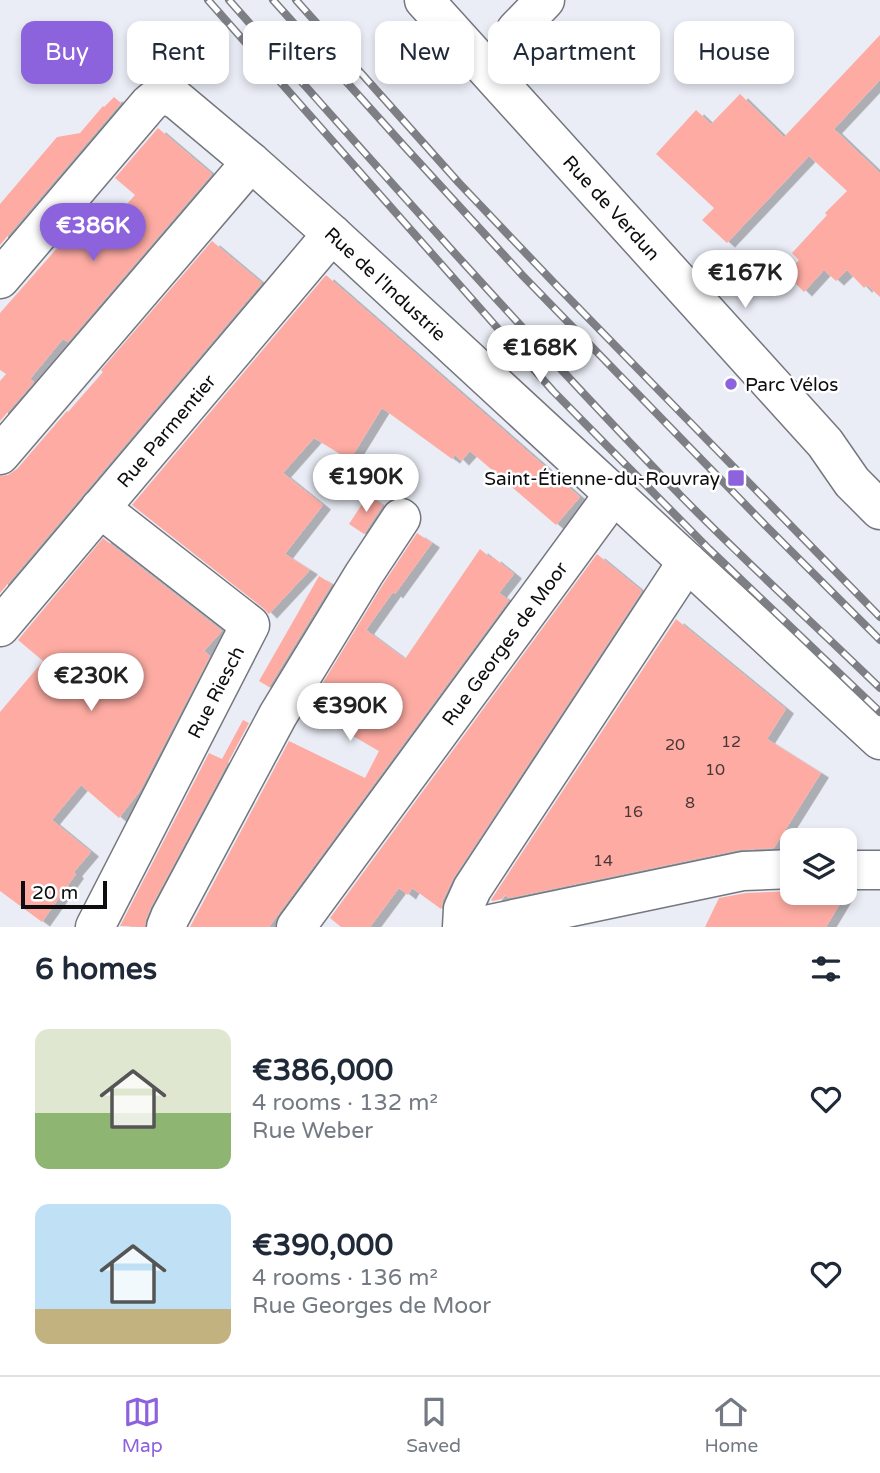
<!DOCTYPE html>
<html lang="en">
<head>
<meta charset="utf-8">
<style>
	:root { --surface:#fff; --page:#f2f2f3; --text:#1f2937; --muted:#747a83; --line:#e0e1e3; --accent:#8d62dd }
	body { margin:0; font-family:"Varela Round",sans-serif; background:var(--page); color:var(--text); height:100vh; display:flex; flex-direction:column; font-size:26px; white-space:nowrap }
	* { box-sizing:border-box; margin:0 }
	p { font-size:23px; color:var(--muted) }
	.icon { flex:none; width:38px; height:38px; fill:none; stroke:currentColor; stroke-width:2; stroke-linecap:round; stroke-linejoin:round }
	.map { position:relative; height:927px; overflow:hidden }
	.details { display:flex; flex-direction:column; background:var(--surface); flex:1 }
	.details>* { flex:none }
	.guide { position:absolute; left:21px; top:21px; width:838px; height:63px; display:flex; gap:14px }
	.buttons { position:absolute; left:780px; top:828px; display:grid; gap:14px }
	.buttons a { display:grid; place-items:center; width:77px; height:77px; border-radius:14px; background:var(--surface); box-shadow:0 4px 10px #0003; font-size:35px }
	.scale { position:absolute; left:21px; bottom:18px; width:86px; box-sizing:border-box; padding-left:7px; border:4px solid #0e0e11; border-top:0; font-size:19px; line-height:24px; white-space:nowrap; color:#0e0e11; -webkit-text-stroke:5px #fff; paint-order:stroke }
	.price { position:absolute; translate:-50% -60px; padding:0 16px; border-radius:24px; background:#fff; color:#222; font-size:23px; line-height:46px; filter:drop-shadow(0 2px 4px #0008) }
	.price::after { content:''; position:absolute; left:50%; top:42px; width:21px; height:16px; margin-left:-10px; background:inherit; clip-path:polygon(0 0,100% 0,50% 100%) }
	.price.active { background:var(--accent); color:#fff }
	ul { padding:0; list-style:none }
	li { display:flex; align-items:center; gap:21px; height:175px; padding:0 35px }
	li span { display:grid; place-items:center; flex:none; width:196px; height:140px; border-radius:14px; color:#555 }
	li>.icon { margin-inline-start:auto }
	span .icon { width:84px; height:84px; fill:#fffc; stroke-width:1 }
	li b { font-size:30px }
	h2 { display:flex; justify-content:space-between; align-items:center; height:84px; padding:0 35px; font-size:30px }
	.chip { padding:0 24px; border-radius:14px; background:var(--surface); box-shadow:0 4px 10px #0003; font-size:24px; line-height:63px }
	.chip.active { background:var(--accent); color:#fff }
	.dock { display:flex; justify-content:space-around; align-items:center; height:98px; border-top:2px solid var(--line); background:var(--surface); font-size:19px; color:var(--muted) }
	.dock a { display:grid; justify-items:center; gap:4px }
	.dock .active { color:var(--accent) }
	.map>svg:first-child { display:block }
	.building { fill:#feaca3; filter:url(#shadow) }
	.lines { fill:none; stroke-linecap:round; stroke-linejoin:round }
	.minor-casing { stroke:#75777f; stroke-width:41 }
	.minor { stroke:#fff; stroke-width:38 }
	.rail-casing { stroke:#7d7f85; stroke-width:8 }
	.rail { stroke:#fff; stroke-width:5; stroke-dasharray:16; stroke-linecap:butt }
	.poi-dot { fill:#8d62dd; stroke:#fff; stroke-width:2.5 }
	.labels { text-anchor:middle; stroke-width:5; stroke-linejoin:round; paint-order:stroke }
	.number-label { font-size:16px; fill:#4a3636 }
	.street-label { font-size:19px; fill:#0e0e11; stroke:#fff }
	.poi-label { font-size:19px; fill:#0e0e11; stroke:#fff; text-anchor:start }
</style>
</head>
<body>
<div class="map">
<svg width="880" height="927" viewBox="0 0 880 927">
	<defs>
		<filter id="shadow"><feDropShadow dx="8" dy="4.5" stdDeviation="0" flood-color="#0004"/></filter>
	</defs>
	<rect width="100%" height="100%" fill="#eaedf6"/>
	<!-- building -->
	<g class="building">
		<polygon points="880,35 880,80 834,129 880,173 880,297 867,285 864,288 847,270 836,281 824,270 804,292 786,274 799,260 792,253 827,215 825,213 847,191 809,156 727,243 702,220 714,208 656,154 696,110 711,124 740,94 784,137"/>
		<polygon points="114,97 121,103 0,245 0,204 57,137 80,133 103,106 104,107"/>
		<polygon points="158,128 212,174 68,342 63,339 30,379 34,382 0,421 0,381 6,374 0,370 0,313 88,213 106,228 135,195 115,178"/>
		<polygon points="212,241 262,283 0,593 0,476 8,475 17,469 67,411 68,412 103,372 101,370"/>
		<polygon points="326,275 580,497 556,525 470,451 461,461 455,455 452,459 382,408 350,460 314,438 283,473 323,505 285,554 310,570 269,614 263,608 132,505"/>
		<polygon points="368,495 383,505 364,534 349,524"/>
		<polygon points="417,533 432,543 395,594 393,592 366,630 405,659 480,549 492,559 493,557 514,574 499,593 509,600 269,927 190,927 289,741 365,778 379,751 307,709 382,586"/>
		<polygon points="103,538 222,631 204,651 210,656 140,791 119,818 81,785 52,820 91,852 74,872 76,874 42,922 0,891 0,712 43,661 18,640"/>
		<polygon points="597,554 642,591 454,877 443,900 441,909 412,888 408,895 399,888 370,927 341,927 330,918"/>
		<polygon points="319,576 332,584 269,687 259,681"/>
		<polygon points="676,619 786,709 767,739 821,773 774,848 739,850 509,898 505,895 502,899 493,901 491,900"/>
		<polygon points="243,720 249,723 151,907 146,919 145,927 120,926 209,753 222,759"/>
		<polygon points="793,891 793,892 847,892 826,927 705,927 719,898 746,893"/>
	</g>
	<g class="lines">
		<!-- minor casing -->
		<g class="minor-casing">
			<g id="minor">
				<path id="s1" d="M424,0L825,443L852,482L880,510"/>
				<polyline points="516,30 545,0"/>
				<path id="s2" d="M0,279L149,104C159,94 165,94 177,100L251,162L332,234L880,740"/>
				<polyline points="0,455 251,162"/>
				<path id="s3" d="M0,627L332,234"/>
				<polyline points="845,870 880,870"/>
				<path id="s4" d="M95,927L250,625L100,508"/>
				<polyline points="166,927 170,917 278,715 364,574 401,518"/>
				<path id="s5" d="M296,927L614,494"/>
				<polyline points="462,927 463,909 472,889 687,562"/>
				<polyline points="476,927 743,871 793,869"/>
			</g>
		</g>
		<!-- minor -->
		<use href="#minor" class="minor"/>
		<!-- rail casing -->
		<g class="rail-casing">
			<g id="rail">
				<polyline points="208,0 553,391 709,549 880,712"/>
				<path d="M229,0C378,168 526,336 682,497C746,562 814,624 880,688"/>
				<polyline points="273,0 404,146 523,276 767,527 880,640"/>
				<polyline points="296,0 459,183 558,287 880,617"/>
			</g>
		</g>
		<!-- rail -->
		<use href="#rail" class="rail"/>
	</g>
	<!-- markers -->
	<g class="poi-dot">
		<circle cx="731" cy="384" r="7"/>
		<rect x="727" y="469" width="18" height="18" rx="3.5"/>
	</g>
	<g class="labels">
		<!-- number labels -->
		<g class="number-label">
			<text x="731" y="747">12</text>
			<text x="675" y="750">20</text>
			<text x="715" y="775">10</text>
			<text x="690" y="808">8</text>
			<text x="633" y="817">16</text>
			<text x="603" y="866">14</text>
		</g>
		<!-- street labels -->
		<g class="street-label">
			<text dy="7" stroke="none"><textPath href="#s1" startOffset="280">Rue de Verdun</textPath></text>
			<text dy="7" stroke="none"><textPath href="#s2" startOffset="539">Rue de l'Industrie</textPath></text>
			<text dy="7" stroke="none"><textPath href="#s3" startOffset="257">Rue Parmentier</textPath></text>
			<text dy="7" stroke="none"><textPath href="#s5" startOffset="352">Rue Georges de Moor</textPath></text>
			<text dy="7" stroke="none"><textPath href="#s4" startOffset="264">Rue Riesch</textPath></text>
		</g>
		<!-- poi labels -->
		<g class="poi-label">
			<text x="745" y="391">Parc Vélos</text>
			<text x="720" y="485" text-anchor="end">Saint-Étienne-du-Rouvray</text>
		</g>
	</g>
</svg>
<div class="buttons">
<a><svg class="icon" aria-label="layers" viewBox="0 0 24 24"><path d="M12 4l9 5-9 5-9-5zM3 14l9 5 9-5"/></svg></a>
</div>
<div class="scale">20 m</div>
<b class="price active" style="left:93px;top:263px">€386K</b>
<b class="price" style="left:745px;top:310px">€167K</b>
<b class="price" style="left:540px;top:385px">€168K</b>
<b class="price" style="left:366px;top:514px">€190K</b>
<b class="price" style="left:91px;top:713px">€230K</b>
<b class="price" style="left:350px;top:743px">€390K</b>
<div class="guide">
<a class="chip active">Buy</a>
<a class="chip">Rent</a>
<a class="chip">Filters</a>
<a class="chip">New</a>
<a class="chip">Apartment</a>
<a class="chip">House</a>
</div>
</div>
<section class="details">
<h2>6 homes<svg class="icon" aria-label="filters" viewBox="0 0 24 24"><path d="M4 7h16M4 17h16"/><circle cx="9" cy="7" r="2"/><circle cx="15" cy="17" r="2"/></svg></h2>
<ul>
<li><span style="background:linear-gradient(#dfe7d0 60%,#8fb573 0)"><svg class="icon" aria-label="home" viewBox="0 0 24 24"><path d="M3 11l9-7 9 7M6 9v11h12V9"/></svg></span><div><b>€386,000</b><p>4 rooms · 132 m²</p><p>Rue Weber</p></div><svg class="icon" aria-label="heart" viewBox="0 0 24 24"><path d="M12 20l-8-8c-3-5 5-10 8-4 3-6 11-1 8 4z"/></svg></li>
<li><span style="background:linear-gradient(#bfe0f5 75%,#c2b280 0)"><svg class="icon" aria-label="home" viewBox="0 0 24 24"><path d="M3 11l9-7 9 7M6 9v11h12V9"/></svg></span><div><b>€390,000</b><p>4 rooms · 136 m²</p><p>Rue Georges de Moor</p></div><svg class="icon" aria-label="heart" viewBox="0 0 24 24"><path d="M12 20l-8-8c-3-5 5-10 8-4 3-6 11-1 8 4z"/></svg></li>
</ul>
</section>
<nav class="dock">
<a class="active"><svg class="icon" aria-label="map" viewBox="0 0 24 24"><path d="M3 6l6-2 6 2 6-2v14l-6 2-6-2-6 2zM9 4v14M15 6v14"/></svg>Map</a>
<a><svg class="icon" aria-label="saved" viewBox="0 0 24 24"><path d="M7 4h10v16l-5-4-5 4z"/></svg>Saved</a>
<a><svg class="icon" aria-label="home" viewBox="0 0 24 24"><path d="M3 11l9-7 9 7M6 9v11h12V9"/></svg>Home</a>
</nav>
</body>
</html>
